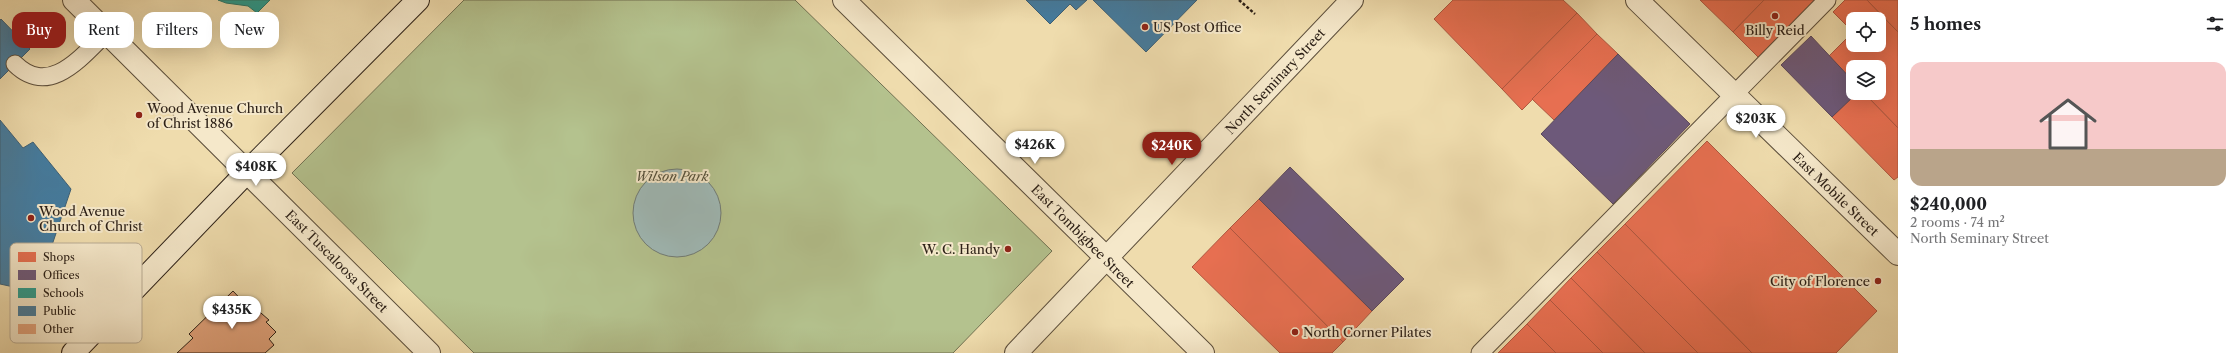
<!DOCTYPE html>
<html lang="en">
<head>
<meta charset="utf-8">
<style>
	:root { --surface:#fff; --page:#f2f2f2; --text:#202124; --muted:#757577; --line:#e0e0e0; --accent:#8f2418 }
	body { margin:0; font-family:"Libre Caslon Text",serif; background:var(--page); color:var(--text); height:100vh; display:flex; flex-direction:column; font-size:15px; white-space:nowrap }
	* { box-sizing:border-box; margin:0 }
	p { font-size:13px; color:var(--muted) }
	.icon { flex:none; width:22px; height:22px; fill:none; stroke:currentColor; stroke-width:2; stroke-linecap:round; stroke-linejoin:round }
	.map { position:relative; flex:1; overflow:hidden }
	.drawer { display:flex; flex-direction:column; background:var(--surface); width:340px }
	.drawer>* { flex:none }
	.top-card { position:absolute; left:12px; top:12px; width:380px; height:36px; display:flex; gap:8px }
	.tools { position:absolute; left:1846px; top:12px; display:grid; gap:8px }
	.tools a { display:grid; place-items:center; width:40px; height:40px; border-radius:8px; background:var(--surface); box-shadow:0 4px 16px #0002; font-size:20px }
	.price { position:absolute; translate:-50% -34px; padding:0 9px; border-radius:14px; background:#fff; color:#222; font-size:13px; line-height:26px; filter:drop-shadow(0 1px 2px #0008) }
	.price::after { content:''; position:absolute; left:50%; top:24px; width:12px; height:9px; margin-left:-6px; background:inherit; clip-path:polygon(0 0,100% 0,50% 100%) }
	.price.selected { background:var(--accent); color:#fff }
	ul { padding:0; list-style:none }
	li { display:grid; align-content:center; gap:8px; height:212px; padding:0 12px }
	li+li { border-top:1px solid var(--line) }
	li span { display:grid; place-items:center; height:124px; border-radius:12px; color:#555 }
	li>.icon { margin-inline-start:auto }
	span .icon { width:72px; height:72px; fill:#fffc; stroke-width:1 }
	li b { font-size:17px }
	h2 { display:flex; justify-content:space-between; align-items:center; height:48px; padding:0 12px; font-size:17px }
	.pill { padding:0 14px; border-radius:12px; background:var(--surface); box-shadow:0 4px 16px #0002; font-size:14px; line-height:36px }
	.pill.selected { background:var(--accent); color:#fff }
	main { display:flex; flex:1; min-height:0 }
	.map>svg:first-child { display:block }
	.green { fill:#b4c28e; stroke:#707152 }
	.water { fill:#9fb9b6; stroke:#717c76 }
	.shops { fill:#e76f51; stroke:#af5740 }
	.offices { fill:#6d597a; stroke:#5a485c }
	.schools { fill:#2a9d8f; stroke:#2b786b }
	.public { fill:#457b9d; stroke:#3e6075 }
	.building { fill:#e1a27b; stroke:#2c2017 }
	.lines { fill:none; stroke-linecap:round; stroke-linejoin:round }
	.service-casing { stroke:#5d4f3c; stroke-width:19 }
	.tertiary-casing { stroke:#5d4f3c; stroke-width:24 }
	.secondary-casing { stroke:#2c2017; stroke-width:24 }
	.path { stroke:#2c2017; stroke-width:2.5; stroke-dasharray:3 2; stroke-linecap:butt }
	.service { stroke:#f5e8ca; stroke-width:17 }
	.tertiary { stroke:#f5e8ca; stroke-width:22 }
	.secondary { stroke:#f5e8ca; stroke-width:22 }
	.poi-dot { fill:#8f2418; stroke:#f5e8ca; stroke-width:1.5 }
	.labels { text-anchor:middle; stroke-width:4; stroke-linejoin:round; paint-order:stroke }
	.poi-label { font-size:13px; fill:#2c2017; stroke:#f5e8ca; text-anchor:start }
	.street-label { font-size:13px; fill:#2c2017; stroke:#f5e8ca }
	.park-label { font-size:13px; font-style:italic; fill:#55513b; stroke:#f5e8ca }
	.key { fill:#f5e8ca; stroke:#b9ac94; stroke-width:1 }
	.key-label { font-size:11px; fill:#2c2017 }
</style>
</head>
<body>
<main>
<div class="map">
<svg width="1898" height="353" viewBox="0 0 1898 353">
	<rect width="100%" height="100%" fill="#efdcad"/>
	<filter id="stains"><feTurbulence type="fractalNoise" baseFrequency=".005" numOctaves="4"/><feColorMatrix values="0 0 0 0 .2 0 0 0 0 .09 0 0 0 0 .02 0 0 0 .5 -.17"/></filter>
	<radialGradient id="worn" r=".72"><stop offset=".6" stop-color="#630" stop-opacity="0"/><stop offset="1" stop-color="#630" stop-opacity=".3"/></radialGradient>
	<!-- green -->
	<polygon class="green" points="464,0 795,0 1052,251 953,353 474,353 292,173"/>
	<!-- water -->
	<circle class="water" cx="677" cy="213" r="44"/>
	<!-- shops -->
	<g class="shops">
		<polygon points="1453,0 1563,0 1577,13 1502,89 1434,19"/>
		<polygon points="1700,0 1764,0 1733,32"/>
		<polygon points="1764,0 1818,0 1760,59 1733,32"/>
		<polygon points="1845,0 1867,0 1898,32 1898,128 1864,93 1879,93 1879,67 1853,67 1853,81 1829,56 1853,32 1853,45 1879,45 1879,19 1853,19 1853,32 1833,12"/>
		<polygon points="1867,0 1898,0 1898,32"/>
		<polygon points="1577,13 1597,34 1522,110 1502,89"/>
		<polygon points="1597,34 1618,54 1554,120 1532,99"/>
		<polygon points="1857,93 1864,93 1898,128 1898,177 1894,180 1832,117"/>
		<polygon points="1707,141 1877,311 1836,353 1752,353 1625,224"/>
		<polygon points="1259,199 1372,311 1343,342 1230,228"/>
		<polygon points="1625,224 1752,353 1698,353 1597,252"/>
		<polygon points="1230,228 1343,342 1332,353 1280,353 1192,267"/>
		<polygon points="1597,252 1698,353 1645,353 1571,278"/>
		<polygon points="1571,278 1645,353 1603,353 1550,300"/>
		<polygon points="1550,300 1603,353 1556,353 1527,324"/>
		<polygon points="1527,324 1556,353 1498,353"/>
	</g>
	<!-- offices -->
	<g class="offices">
		<polygon points="1811,36 1853,81 1853,93 1857,93 1832,117 1781,65"/>
		<polygon points="1618,54 1690,124 1613,204 1541,134"/>
		<polygon points="1290,167 1404,279 1372,311 1259,199"/>
	</g>
	<!-- schools -->
	<polygon class="schools" points="218,0 270,0 257,13 248,6 226,3"/>
	<!-- public -->
	<g class="public">
		<polygon points="1026,0 1087,0 1076,10 1070,4 1050,24"/>
		<polygon points="1093,0 1197,0 1146,52"/>
		<polygon points="1,19 30,49 0,79 0,20"/>
		<polygon points="0,120 23,148 33,142 71,189 50,251 38,246 23,289 0,284"/>
	</g>
	<!-- building -->
	<polygon class="building" points="233,291 251,310 254,307 269,320 266,322 276,332 269,339 274,345 265,353 177,353 193,338 189,334"/>
	<g class="lines">
		<!-- service casing -->
		<g class="service-casing">
			<g id="service">
				<path d="M15,64C50,98 82,56 107,32"/>
				<polyline points="1480,353 1827,0"/>
			</g>
		</g>
		<!-- tertiary casing -->
		<g class="tertiary-casing">
			<g id="tertiary">
				<polyline points="74,0 429,353"/>
				<polyline points="844,0 1203,353"/>
				<polyline points="1637,0 1898,254"/>
				<polyline points="1016,353 1352,0"/>
			</g>
		</g>
		<!-- secondary casing -->
		<g class="secondary-casing">
			<polyline id="secondary" points="73,353 247,172 418,0"/>
		</g>
		<!-- path -->
		<polyline class="path" points="1239,0 1255,14"/>
		<!-- service -->
		<use href="#service" class="service"/>
		<!-- tertiary -->
		<use href="#tertiary" class="tertiary"/>
		<!-- secondary -->
		<use href="#secondary" class="secondary"/>
	</g>
	<!-- markers -->
	<g class="poi-dot">
		<circle cx="1775" cy="16" r="4"/>
		<circle cx="1145" cy="27" r="4"/>
		<circle cx="139" cy="115" r="4"/>
		<circle cx="31" cy="218" r="4"/>
		<circle cx="1008" cy="249" r="4"/>
		<circle cx="1878" cy="281" r="4"/>
		<circle cx="1295" cy="332" r="4"/>
	</g>
	<g class="labels">
		<!-- poi labels -->
		<g class="poi-label">
			<text x="1153" y="32">US Post Office</text>
			<text x="1775" y="35" text-anchor="middle">Billy Reid</text>
			<text x="147" y="113">Wood Avenue Church<tspan x="147" dy="15">of Christ 1886</tspan></text>
			<text x="39" y="216">Wood Avenue<tspan x="39" dy="15">Church of Christ</tspan></text>
			<text x="1000" y="254" text-anchor="end">W. C. Handy</text>
			<text x="1870" y="286" text-anchor="end">City of Florence</text>
			<text x="1303" y="337">North Corner Pilates</text>
		</g>
		<!-- street labels -->
		<g class="street-label">
			<text transform="translate(1275 81) rotate(-47)" y="5">North Seminary Street</text>
			<text transform="translate(1836 194) rotate(44)" y="5">East Mobile Street</text>
			<text transform="translate(1083 236) rotate(45)" y="5">East Tombigbee Street</text>
			<text transform="translate(337 261) rotate(45)" y="5">East Tuscaloosa Street</text>
		</g>
		<!-- park labels -->
		<g class="park-label">
			<text x="672" y="181">Wilson Park</text>
		</g>
	</g>
	<!-- legend -->
	<rect x="10" y="243" width="132" height="100" rx="6" class="key"/>
	<rect x="18" y="252" width="18" height="10" fill="#e76f51"/>
	<rect x="18" y="270" width="18" height="10" fill="#6d597a"/>
	<rect x="18" y="288" width="18" height="10" fill="#2a9d8f"/>
	<rect x="18" y="306" width="18" height="10" fill="#457b9d"/>
	<rect x="18" y="324" width="18" height="10" fill="#e1a27b"/>
	<g class="key-label">
		<text x="43" y="261">Shops</text>
		<text x="43" y="279">Offices</text>
		<text x="43" y="297">Schools</text>
		<text x="43" y="315">Public</text>
		<text x="43" y="333">Other</text>
	</g>
	<rect width="100%" height="100%" filter="url(#stains)"/>
	<rect width="100%" height="100%" fill="url(#worn)"/>
</svg>
<div class="tools">
<a><svg class="icon" aria-label="locate" viewBox="0 0 24 24"><circle cx="12" cy="12" r="6"/><path d="M12 2v4M12 18v4M2 12h4M18 12h4"/></svg></a>
<a><svg class="icon" aria-label="layers" viewBox="0 0 24 24"><path d="M12 4l9 5-9 5-9-5zM3 14l9 5 9-5"/></svg></a>
</div>
<b class="price" style="left:1756px;top:139px">$203K</b>
<b class="price" style="left:1035px;top:165px">$426K</b>
<b class="price selected" style="left:1172px;top:166px">$240K</b>
<b class="price" style="left:256px;top:187px">$408K</b>
<b class="price" style="left:232px;top:330px">$435K</b>
<div class="top-card">
<a class="pill selected">Buy</a>
<a class="pill">Rent</a>
<a class="pill">Filters</a>
<a class="pill">New</a>
</div>
</div>
<section class="drawer">
<h2>5 homes<svg class="icon" aria-label="filters" viewBox="0 0 24 24"><path d="M4 7h16M4 17h16"/><circle cx="9" cy="7" r="2"/><circle cx="15" cy="17" r="2"/></svg></h2>
<ul>
<li><span style="background:linear-gradient(#f6c9c9 70%,#b9a48a 0)"><svg class="icon" aria-label="home" viewBox="0 0 24 24"><path d="M3 11l9-7 9 7M6 9v11h12V9"/></svg></span><div><b>$240,000</b><p>2 rooms · 74 m²</p><p>North Seminary Street</p></div></li>
</ul>
</section>
</main>
</body>
</html>
